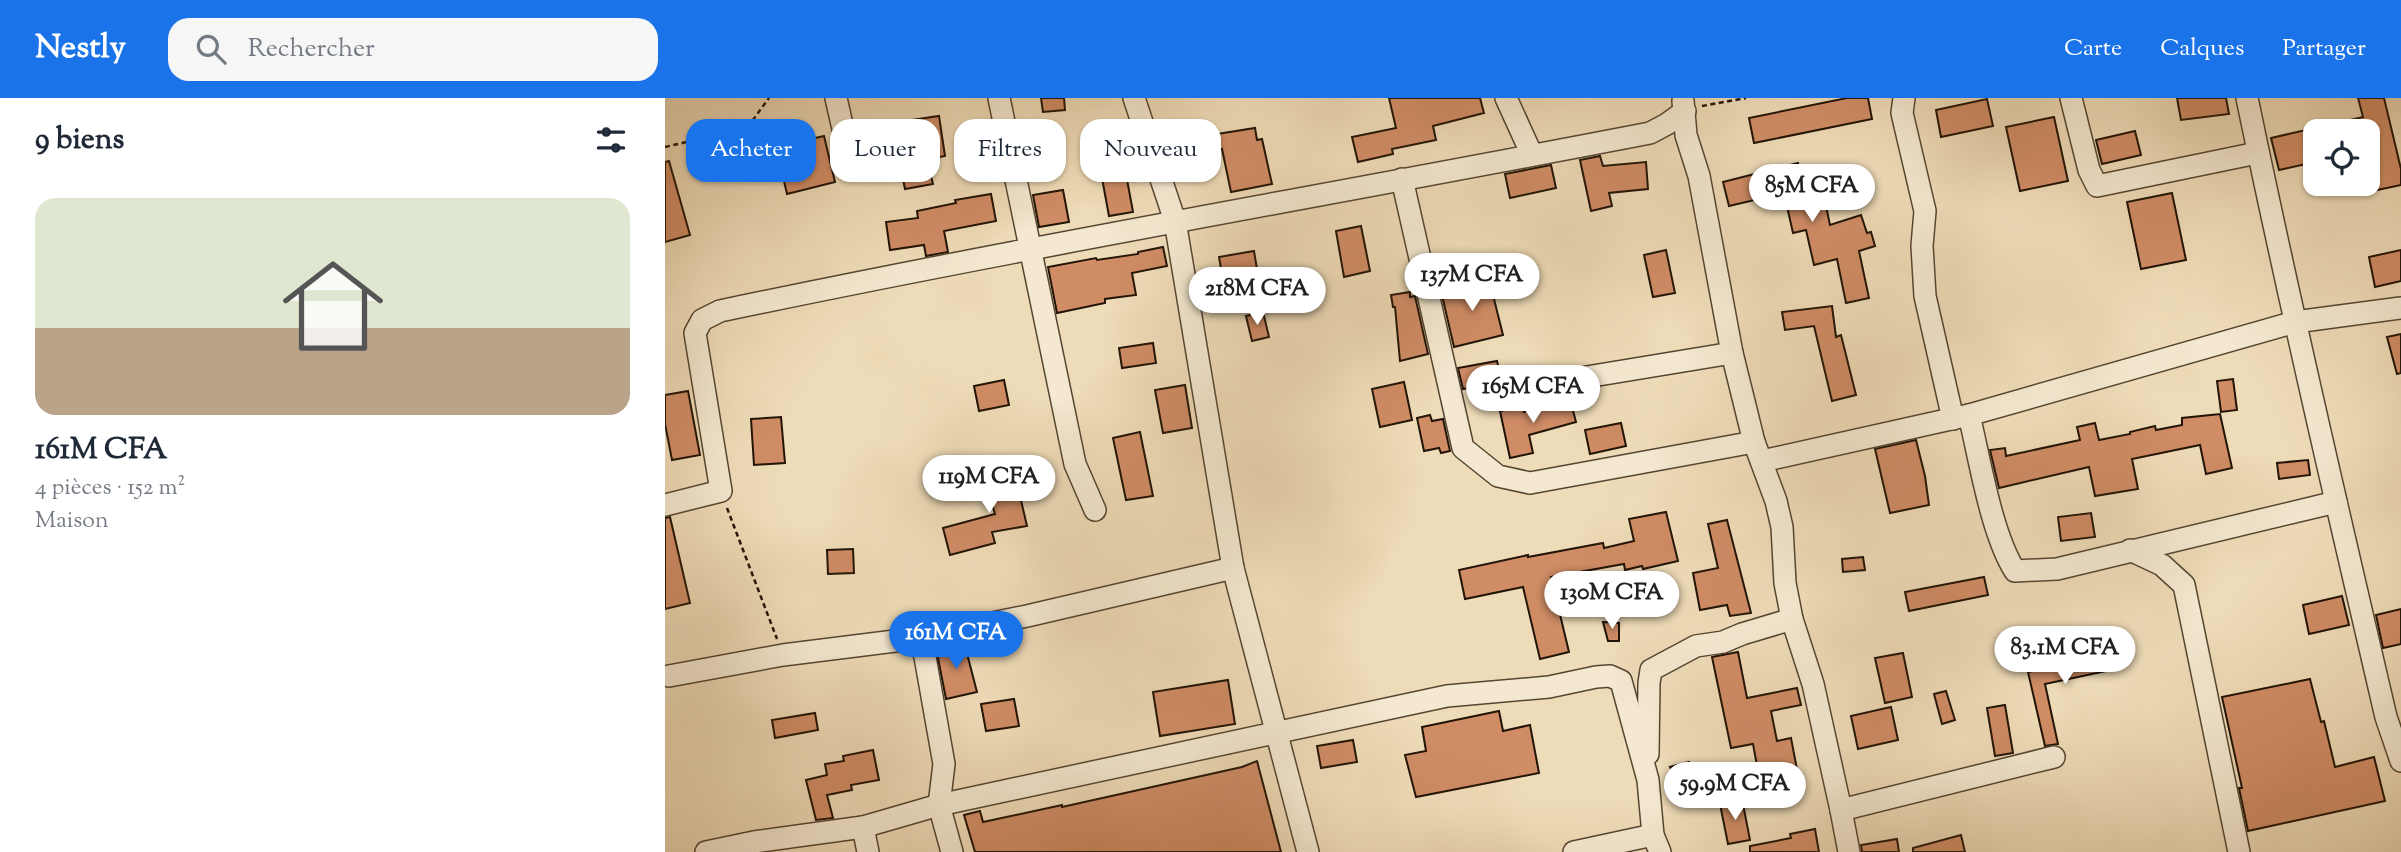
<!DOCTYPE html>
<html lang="fr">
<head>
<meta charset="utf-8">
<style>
	:root { --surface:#fff; --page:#f6f6f7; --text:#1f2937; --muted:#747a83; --line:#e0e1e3; --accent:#1a73e8 }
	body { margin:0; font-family:"Sorts Mill Goudy",serif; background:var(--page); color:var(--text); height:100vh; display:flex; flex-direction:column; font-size:26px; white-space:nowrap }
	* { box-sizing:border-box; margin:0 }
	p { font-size:23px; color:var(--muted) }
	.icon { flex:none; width:38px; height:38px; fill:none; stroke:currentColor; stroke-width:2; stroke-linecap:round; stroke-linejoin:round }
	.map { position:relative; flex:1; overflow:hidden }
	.details { display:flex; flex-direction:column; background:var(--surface); width:665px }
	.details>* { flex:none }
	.banner { position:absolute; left:21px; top:21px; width:665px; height:63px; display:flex; gap:14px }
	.buttons { position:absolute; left:1638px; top:21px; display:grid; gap:14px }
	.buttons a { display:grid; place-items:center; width:77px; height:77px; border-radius:14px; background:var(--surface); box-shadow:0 2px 5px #0004; font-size:35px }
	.price { position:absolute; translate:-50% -60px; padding:0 16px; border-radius:24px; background:#fff; color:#222; font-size:23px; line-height:46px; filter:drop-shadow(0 2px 4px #0008) }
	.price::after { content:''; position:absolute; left:50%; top:42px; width:21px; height:16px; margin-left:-10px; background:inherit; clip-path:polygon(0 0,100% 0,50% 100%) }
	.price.active { background:var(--accent); color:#fff }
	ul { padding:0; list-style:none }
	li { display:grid; align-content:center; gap:14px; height:371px; padding:0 35px }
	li+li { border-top:2px solid var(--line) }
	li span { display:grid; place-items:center; height:217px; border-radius:21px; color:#555 }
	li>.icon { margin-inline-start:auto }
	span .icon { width:126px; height:126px; fill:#fffc; stroke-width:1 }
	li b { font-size:30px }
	h2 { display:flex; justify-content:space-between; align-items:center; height:84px; padding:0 35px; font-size:30px }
	.pill { padding:0 24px; border-radius:21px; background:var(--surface); box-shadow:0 2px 5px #0004; font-size:24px; line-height:63px }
	.pill.active { background:var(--accent); color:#fff }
	header { display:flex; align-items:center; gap:42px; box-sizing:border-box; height:98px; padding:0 35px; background:var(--accent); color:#fff }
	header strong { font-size:33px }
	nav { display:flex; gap:38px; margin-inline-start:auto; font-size:24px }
	.search { width:490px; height:63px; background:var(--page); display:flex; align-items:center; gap:18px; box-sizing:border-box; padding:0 24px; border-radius:21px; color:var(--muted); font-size:26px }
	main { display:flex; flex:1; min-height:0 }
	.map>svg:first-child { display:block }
	.building { fill:#cf8c65; stroke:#221406; stroke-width:2 }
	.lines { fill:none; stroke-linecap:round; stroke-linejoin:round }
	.minor-casing { stroke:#554632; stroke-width:24 }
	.path { stroke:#221406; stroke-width:2.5; stroke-dasharray:5 3.5; stroke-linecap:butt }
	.minor { stroke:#f4e8d0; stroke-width:21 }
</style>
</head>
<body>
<header>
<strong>Nestly</strong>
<div class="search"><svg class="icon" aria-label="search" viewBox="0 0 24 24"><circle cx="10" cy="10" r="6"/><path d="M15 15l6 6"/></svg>Rechercher</div>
<nav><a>Carte</a><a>Calques</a><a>Partager</a></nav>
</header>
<main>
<section class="details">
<h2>9 biens<svg class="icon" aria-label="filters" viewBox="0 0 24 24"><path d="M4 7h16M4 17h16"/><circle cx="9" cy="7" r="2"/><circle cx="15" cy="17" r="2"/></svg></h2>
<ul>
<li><span style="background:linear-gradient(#dfe7d0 60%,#b9a48a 0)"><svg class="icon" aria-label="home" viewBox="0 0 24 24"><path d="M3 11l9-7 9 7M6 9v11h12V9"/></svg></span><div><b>161M CFA</b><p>4 pièces · 152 m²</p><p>Maison</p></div></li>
</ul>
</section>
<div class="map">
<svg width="1736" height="754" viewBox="0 0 1736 754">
	<rect width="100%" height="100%" fill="#eedbb7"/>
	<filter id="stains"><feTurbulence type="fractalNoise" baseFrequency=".00286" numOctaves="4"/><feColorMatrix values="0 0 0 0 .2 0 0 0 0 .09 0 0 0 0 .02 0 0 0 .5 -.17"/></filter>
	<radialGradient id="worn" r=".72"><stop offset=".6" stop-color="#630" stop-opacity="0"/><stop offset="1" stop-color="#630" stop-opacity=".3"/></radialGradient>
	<!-- building -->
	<g class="building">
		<polygon points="376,0 399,0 400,12 378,14"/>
		<polygon points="724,0 815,0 819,15 768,28 771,42 727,51 728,56 693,64 687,39 731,30"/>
		<polygon points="1182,0 1203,0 1207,21 1089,45 1084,20"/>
		<polygon points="1512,0 1561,0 1564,16 1516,22"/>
		<polygon points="1693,0 1719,0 1736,71 1736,87 1703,94 1703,33 1660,33 1660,28 1698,19"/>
		<polygon points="1322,1 1328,28 1276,39 1271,12"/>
		<polygon points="274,18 280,58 253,63 246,22"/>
		<polygon points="1389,19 1403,83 1355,93 1341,29"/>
		<polygon points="590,30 592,42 597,41 607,86 566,94 557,51 512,63 508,43"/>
		<polygon points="1650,30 1650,64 1614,72 1606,40"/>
		<polygon points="1470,33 1476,57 1437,66 1431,42"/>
		<polygon points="159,38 170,84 122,96 111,49"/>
		<polygon points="456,49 468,114 444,118 432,53"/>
		<polygon points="935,58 938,68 981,64 983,91 944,95 947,108 926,113 915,62"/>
		<polygon points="4,63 25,137 0,144 0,64"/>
		<polygon points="1133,65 1144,106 1160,103 1165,127 1196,117 1202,135 1206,134 1210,148 1194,153 1204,200 1181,205 1172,161 1149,167 1141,132 1128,135 1119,95 1064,108 1058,84"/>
		<polygon points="263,66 268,86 240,91 236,71"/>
		<polygon points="886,67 891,90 845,100 840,76"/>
		<polygon points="398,92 404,124 374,129 368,97"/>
		<polygon points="1507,95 1521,162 1476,171 1462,104"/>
		<polygon points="326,96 331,123 279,133 283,154 261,158 259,147 225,152 221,124 253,120 252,113 291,105 290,102"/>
		<polygon points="696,128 705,173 679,179 671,133"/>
		<polygon points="498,149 502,168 467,175 471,197 440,201 440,205 392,215 383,169 431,160 432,162 473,156 473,154"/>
		<polygon points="1001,152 1010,195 988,199 979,157"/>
		<polygon points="1736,152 1736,183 1710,189 1704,159"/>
		<polygon points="589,153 593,177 558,182 554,159"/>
		<polygon points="824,181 838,237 789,249 776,193"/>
		<polygon points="745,194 745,199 750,198 763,256 735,263 730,209 728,209 726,197"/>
		<polygon points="1167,208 1171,239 1176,237 1191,297 1167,303 1149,228 1120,232 1117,214"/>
		<polygon points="598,214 604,239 587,243 581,218"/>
		<polygon points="1736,236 1736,275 1732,276 1722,239"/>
		<polygon points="488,245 491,265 457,270 454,250"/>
		<polygon points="832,263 837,283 798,291 793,270"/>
		<polygon points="1568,281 1572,312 1556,314 1552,283"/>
		<polygon points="339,282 344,307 314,313 309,288"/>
		<polygon points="739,284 747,322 715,329 707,291"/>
		<polygon points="520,287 527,330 498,335 490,292"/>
		<polygon points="23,293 35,357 7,362 0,326 0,297"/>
		<polygon points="905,301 911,324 864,337 868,355 845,360 835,313 858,309 859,314"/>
		<polygon points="1555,316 1567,370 1541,376 1535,347 1467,361 1473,391 1430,398 1424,369 1334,390 1325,352 1340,350 1341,358 1415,342 1412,329 1430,325 1434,342 1465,336 1465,334 1490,328 1491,332 1517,327 1517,320"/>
		<polygon points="765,317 767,323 778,321 785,353 776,355 774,350 759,353 752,320"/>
		<polygon points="116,319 120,365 89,367 86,321"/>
		<polygon points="956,325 961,348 925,356 920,332"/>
		<polygon points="475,334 488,398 461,402 448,340"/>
		<polygon points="1251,342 1260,378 1264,407 1225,415 1210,351"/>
		<polygon points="1643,362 1645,377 1614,381 1612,365"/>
		<polygon points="341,366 342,387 352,385 362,428 327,434 330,445 285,457 278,430 330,416 322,390 323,368"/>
		<polygon points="1001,414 1013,463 978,471 977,468 960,472 959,466 886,479 904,554 875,561 858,489 800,501 794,472 863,457 863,459 938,445 939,450 969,443 964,421"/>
		<polygon points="1426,415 1430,439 1396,443 1393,419"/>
		<polygon points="5,419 25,505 0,511 0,420"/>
		<polygon points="1062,422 1086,515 1065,518 1062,507 1035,512 1028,475 1053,470 1043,426"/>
		<polygon points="188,451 189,475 163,476 162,452"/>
		<polygon points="1198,459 1200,472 1178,474 1177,461"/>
		<polygon points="1319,479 1323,497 1244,513 1240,494"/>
		<polygon points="1677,498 1684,527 1644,536 1638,507"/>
		<polygon points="1736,511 1736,546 1718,550 1711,517"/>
		<polygon points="938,524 954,525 954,543 943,543"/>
		<polygon points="299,544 312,594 281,601 271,550"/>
		<polygon points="1073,554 1082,600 1132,590 1136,607 1106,613 1112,643 1126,640 1134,682 1096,689 1088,646 1066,650 1047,559"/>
		<polygon points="1457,554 1460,569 1380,586 1393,646 1380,648 1363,574"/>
		<polygon points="1238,555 1247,599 1220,605 1210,560"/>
		<polygon points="1645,581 1656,624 1659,623 1670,669 1709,659 1720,703 1583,733 1574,690 1577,690 1557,599"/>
		<polygon points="563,582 570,626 495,638 488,594"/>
		<polygon points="1281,593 1290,622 1277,626 1269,596"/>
		<polygon points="349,601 354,628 321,633 316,606"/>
		<polygon points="1340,607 1348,655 1330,658 1322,610"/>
		<polygon points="1226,609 1233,642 1193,651 1186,618"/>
		<polygon points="834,613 838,633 865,627 874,675 751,699 740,657 761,653 757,629"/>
		<polygon points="150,615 153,632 110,640 107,622"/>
		<polygon points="688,642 692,664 656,670 652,648"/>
		<polygon points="208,652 214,682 186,687 187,692 162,697 168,720 151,722 141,682 162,677 160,666 179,663 178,658"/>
		<polygon points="592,663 616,754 310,754 299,717 315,713 318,724 397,707 397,709 577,669"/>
		<polygon points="1024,664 1029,681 1014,685 1005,669"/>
		<polygon points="1077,701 1085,742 1063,746 1055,706"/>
		<polygon points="1150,731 1154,754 1085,754 1085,748 1126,740 1125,736"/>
		<polygon points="1296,737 1300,754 1248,754 1248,750"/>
		<polygon points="1232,741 1234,754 1197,754 1196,747"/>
	</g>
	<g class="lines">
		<!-- minor casing -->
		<g class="minor-casing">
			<g id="minor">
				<polyline points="171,0 181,44"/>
				<polyline points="334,0 410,366 430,412"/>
				<polyline points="469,0 510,123 568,470 643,754"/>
				<polyline points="841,0 867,57"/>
				<polyline points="1239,0 1237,15 1260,113 1257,148 1260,198 1288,321"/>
				<polyline points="1406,0 1424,72 1432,88 1592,55"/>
				<path d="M1582,0C1625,207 1673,413 1721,619L1736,663"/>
				<polyline points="1018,3 1021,37 1034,78 1067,255 1089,344 1111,403 1117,429 1120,485 1127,521 1148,586 1176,712"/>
				<polyline points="737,81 798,350 833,378 865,385 1089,344"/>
				<polyline points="879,286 1067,255"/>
				<path d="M1304,317C1315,362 1326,435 1350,473L1392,471L1671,404"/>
				<polyline points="1097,363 1304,317 1630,224 1736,210"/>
				<path d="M0,407L56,393L30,235L37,222L55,213C364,148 675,95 985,35L1002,26L1020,13"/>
				<polyline points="1465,452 1497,467 1519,487 1574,754"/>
				<polyline points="254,540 260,559 279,666 274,707 287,754"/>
				<polyline points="4,578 118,557 254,540 362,518 568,470"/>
				<polyline points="983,656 984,585 986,572 1031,548 1058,544 1077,536 1127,521"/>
				<polyline points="198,729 203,754"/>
				<polyline points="41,754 89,744 198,729 274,707 782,598 884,589 931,579 945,578 956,583 983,682 988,737 995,754"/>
				<polyline points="909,754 988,737"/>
				<polyline points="1184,754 1176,712 1389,659"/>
			</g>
		</g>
		<!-- path -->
		<g class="path">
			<polyline points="1037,8 1081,0"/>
			<polyline points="0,49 82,30 104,0"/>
			<polyline points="62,410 112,541"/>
		</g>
		<!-- minor -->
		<use href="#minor" class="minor"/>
	</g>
	<rect width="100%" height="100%" filter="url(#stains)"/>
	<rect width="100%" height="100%" fill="url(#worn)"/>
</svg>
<div class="buttons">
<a><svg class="icon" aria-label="locate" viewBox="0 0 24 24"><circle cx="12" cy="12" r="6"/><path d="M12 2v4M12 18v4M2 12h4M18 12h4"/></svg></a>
</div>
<b class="price" style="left:1147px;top:126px">85M CFA</b>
<b class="price" style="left:807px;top:215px">137M CFA</b>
<b class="price" style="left:592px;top:229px">218M CFA</b>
<b class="price" style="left:868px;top:327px">165M CFA</b>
<b class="price" style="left:324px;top:417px">119M CFA</b>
<b class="price" style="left:947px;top:533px">130M CFA</b>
<b class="price active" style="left:291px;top:573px">161M CFA</b>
<b class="price" style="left:1400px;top:588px">83.1M CFA</b>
<b class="price" style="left:1070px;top:724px">59.9M CFA</b>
<div class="banner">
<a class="pill active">Acheter</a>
<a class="pill">Louer</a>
<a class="pill">Filtres</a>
<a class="pill">Nouveau</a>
</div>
</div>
</main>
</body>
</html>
